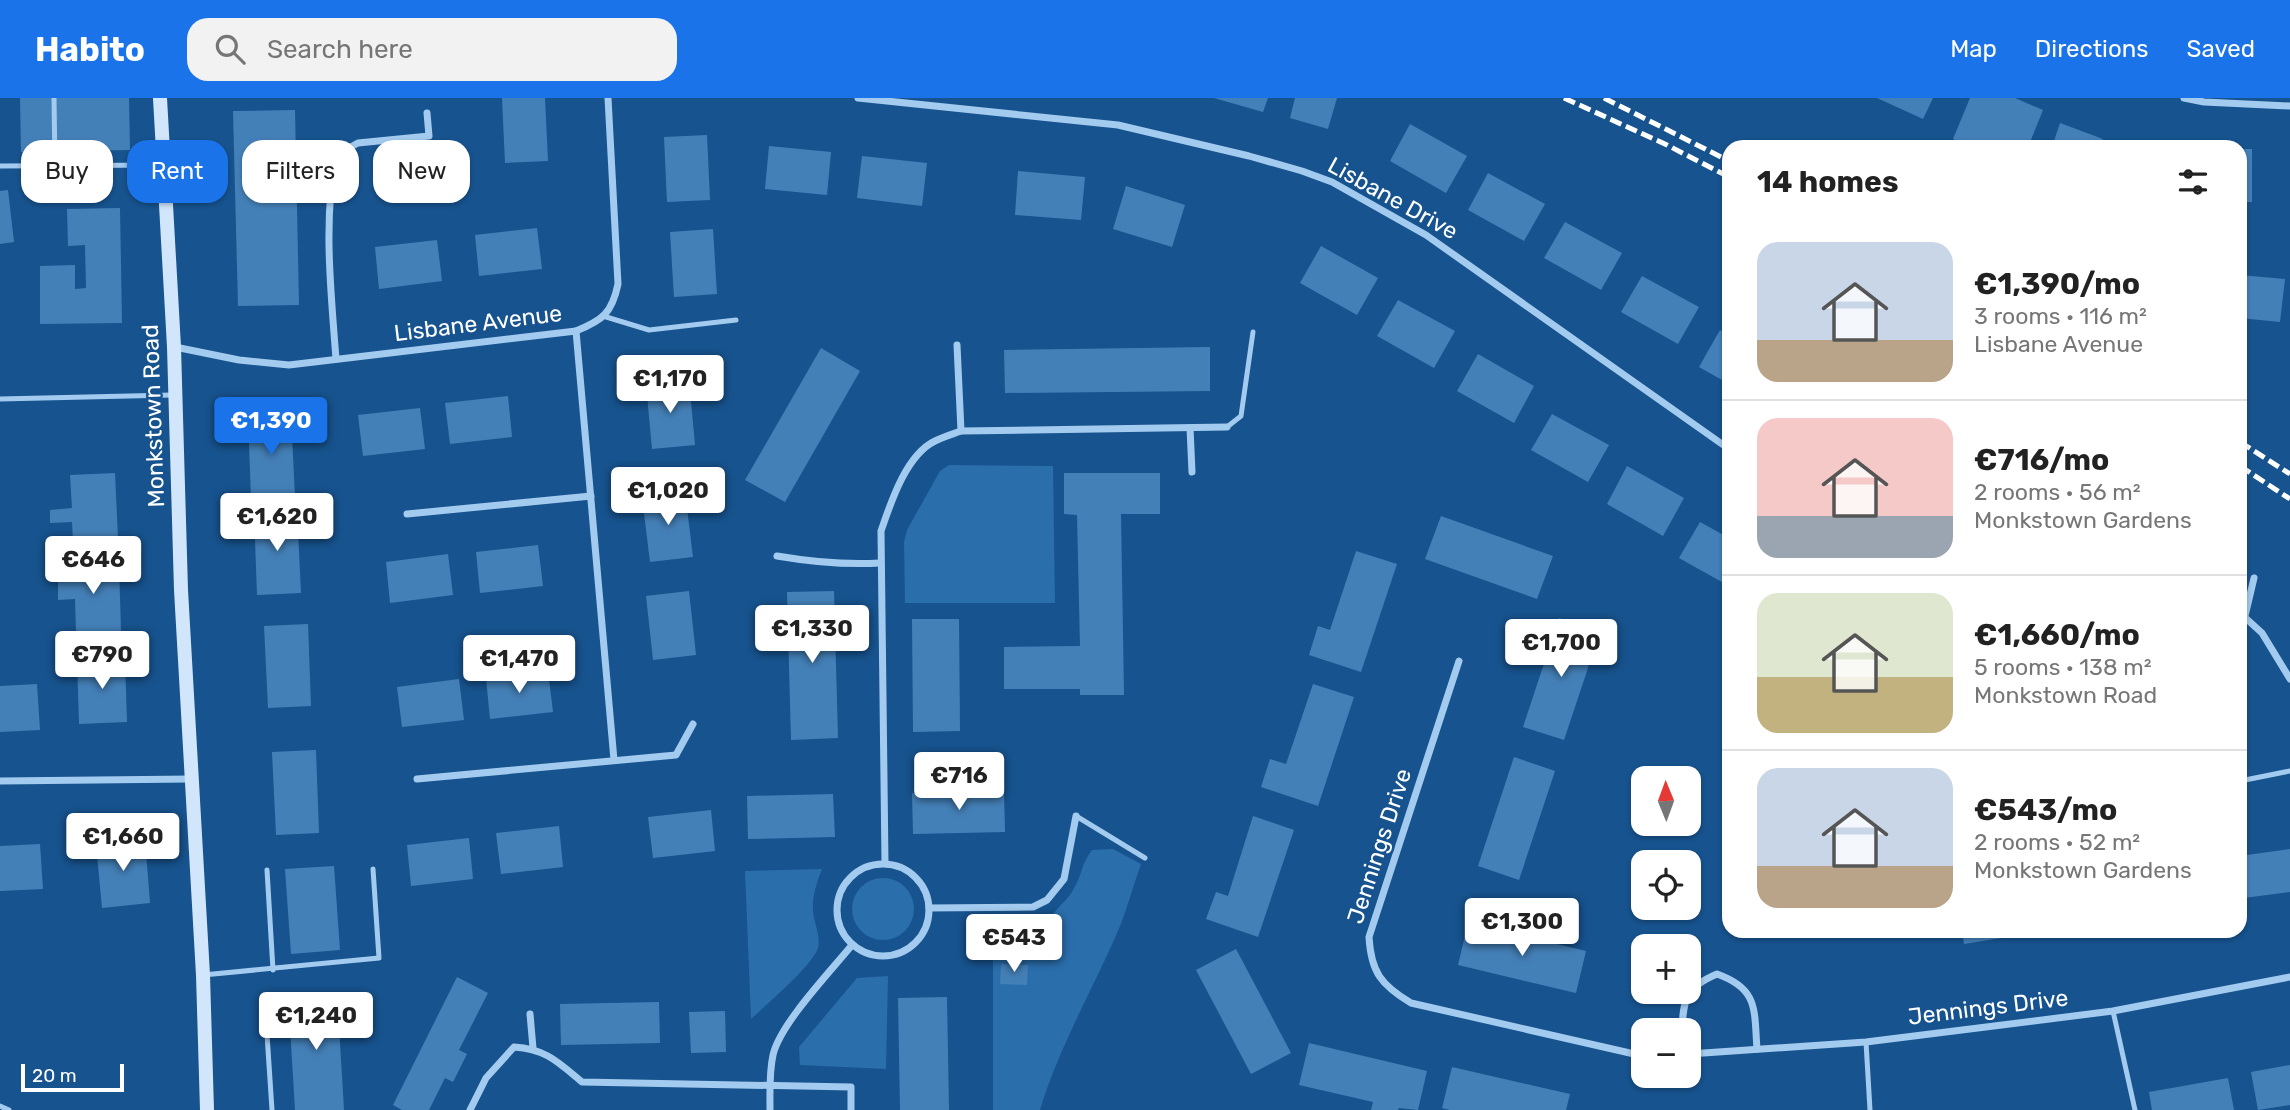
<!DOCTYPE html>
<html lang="en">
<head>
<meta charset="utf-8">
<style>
	:root { --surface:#fff; --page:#f2f2f2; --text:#222; --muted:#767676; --line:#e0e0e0; --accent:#1a73e8 }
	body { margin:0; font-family:Rubik,sans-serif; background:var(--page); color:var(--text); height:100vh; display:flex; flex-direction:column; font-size:26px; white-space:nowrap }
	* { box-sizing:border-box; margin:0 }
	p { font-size:23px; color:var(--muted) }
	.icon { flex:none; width:38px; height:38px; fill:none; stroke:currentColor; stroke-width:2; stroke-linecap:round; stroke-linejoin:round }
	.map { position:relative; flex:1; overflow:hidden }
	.panel { position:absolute; left:1722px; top:42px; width:525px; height:798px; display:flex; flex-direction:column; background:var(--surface); border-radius:21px; box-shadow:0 2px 5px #0004 }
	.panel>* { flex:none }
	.top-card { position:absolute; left:21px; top:42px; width:665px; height:63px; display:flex; gap:14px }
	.needle { width:46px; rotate:359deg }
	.fabs { position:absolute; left:1631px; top:668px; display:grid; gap:14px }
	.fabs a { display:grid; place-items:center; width:70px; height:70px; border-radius:14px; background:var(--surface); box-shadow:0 2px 5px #0004; font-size:35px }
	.scale { position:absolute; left:21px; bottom:18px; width:103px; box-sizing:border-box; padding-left:7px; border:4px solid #fff; border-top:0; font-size:19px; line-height:24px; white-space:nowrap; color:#fff; -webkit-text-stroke:5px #17538e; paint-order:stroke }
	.price { position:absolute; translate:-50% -60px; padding:0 16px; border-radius:7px; background:#fff; color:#222; font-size:23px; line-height:46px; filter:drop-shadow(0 2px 4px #0008) }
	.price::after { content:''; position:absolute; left:50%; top:42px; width:21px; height:16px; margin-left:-10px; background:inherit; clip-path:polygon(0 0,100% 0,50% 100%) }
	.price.selected { background:var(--accent); color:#fff }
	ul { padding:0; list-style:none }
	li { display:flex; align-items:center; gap:21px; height:175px; padding:0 35px }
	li+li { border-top:2px solid var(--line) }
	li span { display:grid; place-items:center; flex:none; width:196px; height:140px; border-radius:21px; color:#555 }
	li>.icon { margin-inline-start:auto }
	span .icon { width:84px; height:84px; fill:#fffc; stroke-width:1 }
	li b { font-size:30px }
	h2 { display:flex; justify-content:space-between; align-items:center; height:84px; padding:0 35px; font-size:30px }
	.pill { padding:0 24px; border-radius:21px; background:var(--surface); box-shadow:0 2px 5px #0004; font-size:24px; line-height:63px }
	.pill.selected { background:var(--accent); color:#fff }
	header { display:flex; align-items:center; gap:42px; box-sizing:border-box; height:98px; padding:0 35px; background:var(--accent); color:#fff }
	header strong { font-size:33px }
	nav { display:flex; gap:38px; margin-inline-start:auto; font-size:24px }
	.search { width:490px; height:63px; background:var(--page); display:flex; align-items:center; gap:18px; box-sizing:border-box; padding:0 24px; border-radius:21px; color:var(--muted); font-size:26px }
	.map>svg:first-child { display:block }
	.green { fill:#2a6eac }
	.building { fill:#4480b8 }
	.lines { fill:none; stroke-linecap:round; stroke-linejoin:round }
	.lane { stroke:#a3cbef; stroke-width:5 }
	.street { stroke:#a3cbef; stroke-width:7 }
	.secondary { stroke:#d1e6fa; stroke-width:14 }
	.rail { stroke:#fff; stroke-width:5; stroke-dasharray:12 5; stroke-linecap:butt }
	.labels { text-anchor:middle; stroke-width:5; stroke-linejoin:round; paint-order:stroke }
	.street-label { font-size:23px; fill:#fff; stroke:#17538e }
</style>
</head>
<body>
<header>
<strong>Habito</strong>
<div class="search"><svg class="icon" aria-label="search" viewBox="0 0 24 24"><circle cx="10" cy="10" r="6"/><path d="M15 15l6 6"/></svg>Search here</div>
<nav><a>Map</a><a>Directions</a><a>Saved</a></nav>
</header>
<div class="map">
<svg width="2290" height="1012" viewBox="0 0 2290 1012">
	<rect width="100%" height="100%" fill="#17538e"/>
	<!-- green -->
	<g class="green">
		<polygon points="949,367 1053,368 1055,505 905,505 904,444 907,432 940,373"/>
		<path d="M1113,751L1141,766C1133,788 1127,812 1118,833C1092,893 1059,949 1040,1012H993V854L1045,857C1046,844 1046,829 1052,818C1057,809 1068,802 1073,792C1082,778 1081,766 1092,752Z"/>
		<path d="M822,771C817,784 812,798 813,813C814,825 821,838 818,850C812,868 766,907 751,921L745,773Z"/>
		<circle cx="883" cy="811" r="31"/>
		<polygon points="888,878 886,971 800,967 799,949 857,880"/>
	</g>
	<!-- building -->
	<g class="building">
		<polygon points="20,0 129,0 130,52 21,54"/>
		<polygon points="502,0 545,0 548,63 505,65"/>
		<polygon points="1214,0 1268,0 1263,14"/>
		<polygon points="1295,0 1337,0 1328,31 1290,20"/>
		<polygon points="1877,0 1933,0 1923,21"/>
		<polygon points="1970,0 2015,0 2043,12 2028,49 1972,49 1953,41"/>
		<polygon points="295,12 299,207 238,208 233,13"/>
		<polygon points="2060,25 2103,41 2100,49 2052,49"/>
		<polygon points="1410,26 1467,58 1446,95 1390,63"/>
		<polygon points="707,37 710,102 667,104 664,39"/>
		<polygon points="769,48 831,54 827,97 765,91"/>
		<rect x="2240" y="51" width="12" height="53"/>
		<polygon points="862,58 927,65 922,108 857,100"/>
		<polygon points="1018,73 1085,79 1081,122 1015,117"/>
		<polygon points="1488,75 1545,106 1524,143 1468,112"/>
		<polygon points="1126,88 1185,107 1172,149 1113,131"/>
		<polygon points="8,92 14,144 0,146 0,93"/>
		<polygon points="120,110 122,225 40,226 40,168 75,167 75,191 86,190 85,147 68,148 67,111"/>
		<polygon points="1565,124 1622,155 1601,192 1544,160"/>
		<polygon points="537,130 542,171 479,178 475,137"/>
		<polygon points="713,131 717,196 674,199 670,134"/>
		<polygon points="437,142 442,183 379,191 375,149"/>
		<polygon points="1321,148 1378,180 1357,217 1300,185"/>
		<polygon points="2240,177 2285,181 2280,224 2240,220"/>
		<polygon points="1642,178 1699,209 1678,246 1621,214"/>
		<polygon points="1398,202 1455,233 1434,270 1377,238"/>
		<polygon points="1720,232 1729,237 1729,286 1699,269"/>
		<polygon points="1210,249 1210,293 1005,295 1004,252"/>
		<polygon points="821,250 860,273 785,404 745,382"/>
		<polygon points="1478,256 1534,288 1514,325 1457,293"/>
		<polygon points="689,282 695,347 652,351 646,286"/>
		<polygon points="508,298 512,339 450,346 445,305"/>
		<polygon points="420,310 425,351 363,358 358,317"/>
		<polygon points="291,316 295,399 251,401 248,318"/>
		<polygon points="1552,316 1609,347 1588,384 1531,352"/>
		<polygon points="1627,368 1684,400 1663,438 1607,406"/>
		<polygon points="115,375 118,441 73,443 72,424 50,425 50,412 72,410 70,377"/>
		<polygon points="1064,375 1160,375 1160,416 1121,416 1124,597 1080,597 1080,591 1004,591 1004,549 1080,548 1077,417 1064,416"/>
		<polygon points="685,394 693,459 650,464 642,399"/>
		<polygon points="297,412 301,495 257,497 254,414"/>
		<polygon points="1441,418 1553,458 1537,501 1425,461"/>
		<polygon points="1700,424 1729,440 1729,488 1679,460"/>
		<polygon points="538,447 543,488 480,495 476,454"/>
		<polygon points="1356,453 1397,466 1361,574 1309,557 1318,528 1330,532"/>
		<polygon points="448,456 453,497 390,505 386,464"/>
		<polygon points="119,466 121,533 76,534 75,501 58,502 58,472 74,472 74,468"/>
		<polygon points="689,493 696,557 653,562 646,498"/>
		<polygon points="834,493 838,640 791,642 787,494"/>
		<polygon points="1559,520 1600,534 1564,642 1523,629"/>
		<polygon points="912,521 959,521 960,633 913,634"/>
		<polygon points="308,526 311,608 268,610 264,528"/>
		<polygon points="125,561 127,624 79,626 77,562"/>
		<polygon points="548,573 553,614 490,621 486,580"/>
		<polygon points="459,581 464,622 402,629 397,589"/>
		<polygon points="37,586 40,632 0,634 0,588"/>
		<polygon points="1313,586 1354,599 1318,708 1261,689 1270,661 1286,666"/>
		<polygon points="316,652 319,735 276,737 272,654"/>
		<polygon points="1514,659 1555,673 1519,782 1478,768"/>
		<polygon points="1004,692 1005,734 913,736 912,695"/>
		<polygon points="833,696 835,739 748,741 747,698"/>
		<polygon points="711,712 715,753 653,760 648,719"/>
		<polygon points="1253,718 1294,732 1258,839 1206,821 1216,794 1228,798"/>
		<polygon points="559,728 563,769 501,776 496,735"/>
		<polygon points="469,740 473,781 411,788 407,747"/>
		<polygon points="145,741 150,805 102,810 96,746"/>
		<polygon points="40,746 43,791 0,793 0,748"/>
		<polygon points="2290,751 2290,794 2244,800 2240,758"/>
		<polygon points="334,768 340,852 291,856 285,771"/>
		<polygon points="1468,825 1586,853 1576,895 1458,867"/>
		<polygon points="1962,833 2026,833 2026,836 1964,846"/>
		<polygon points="1236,851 1291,955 1251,976 1196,872"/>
		<polygon points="1001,866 1028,867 1027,887 1000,886"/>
		<polygon points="457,879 488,895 459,952 467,956 453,984 445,980 429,1012 402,1012 393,1007"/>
		<polygon points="337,894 344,1012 295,1012 288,897"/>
		<polygon points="947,899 949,1012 900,1012 898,900"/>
		<polygon points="659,904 660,945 561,947 560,906"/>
		<polygon points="725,913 726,954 691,955 689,914"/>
		<polygon points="1309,945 1427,973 1418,1012 1399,1010 1398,1012 1371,1012 1373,1004 1299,987"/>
		<polygon points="2290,967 2290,1007 2258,1012 2251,974"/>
		<polygon points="1452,969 1570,996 1566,1012 1450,1012 1442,1010"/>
		<polygon points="2228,980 2234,1012 2152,1012 2149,994"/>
	</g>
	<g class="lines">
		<!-- lane -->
		<g class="lane">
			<polyline points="54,0 55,67"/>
			<polyline points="0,68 164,67"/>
			<polyline points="603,218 649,232 736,222"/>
			<polyline points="0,301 172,297"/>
			<polyline points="1227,329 1241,318 1253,234"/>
			<polyline points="2240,683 2290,673"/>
			<polyline points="1076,718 1145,760"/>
			<polyline points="267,772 273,872"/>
			<polyline points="203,877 379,860 373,771"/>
			<polyline points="265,906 272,1012"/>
			<polyline points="2113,913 2135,1012"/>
			<polyline points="1866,944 1870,1012"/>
			<polyline points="0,1008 9,1012"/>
		</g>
		<!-- street -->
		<g class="street">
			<polyline points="858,0 1118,27 1249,58 1302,73 1332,84 1426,137 1729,351"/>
			<polyline points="2184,0 2204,4 2290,8"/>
			<polyline points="576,233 614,662"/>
			<polyline points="957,247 961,333"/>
			<path d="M175,249L239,262L289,267L576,233C603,222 612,215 618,186L608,0"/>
			<path d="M336,261C331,194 323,123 336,57L358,45L429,38L427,15"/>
			<polyline points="1190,330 1192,374"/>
			<polyline points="407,416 591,398"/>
			<path d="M777,458C812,464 845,467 880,465"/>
			<polyline points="2240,515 2262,535 2290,581"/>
			<polyline points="2245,518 2254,480"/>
			<path d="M1459,563L1369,839C1371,874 1381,887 1411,905L1643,958"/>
			<polyline points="417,681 676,657 693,626"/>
			<polyline points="0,683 191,681"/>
			<path d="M885,765L881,433C891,404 906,357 935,343C943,339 953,336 961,333L1227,329"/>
			<circle cx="883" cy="812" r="46"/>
			<polyline points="929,810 1033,809 1047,802 1064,781 1076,718"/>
			<polyline points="530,916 533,950"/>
			<path d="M1682,933C1683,901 1686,889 1717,876C1759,891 1754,912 1757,951"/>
			<polyline points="1689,956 1866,944 2113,913 2290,879"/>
			<path d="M470,1012L486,980L514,949C546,951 558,964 582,984L851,989V1012"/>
			<path d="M770,1012C770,994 769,975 773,957C780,926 830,874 852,847"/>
		</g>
		<!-- secondary -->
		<polyline class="secondary" points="160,0 174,249 181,492 203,877 207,1012"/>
		<!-- rail -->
		<g class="rail">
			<polyline points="1564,0 1667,47 1729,79"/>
			<polyline points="1604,0 1729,63"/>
			<polyline points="2240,344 2290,376"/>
			<polyline points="2240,368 2290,401"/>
		</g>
	</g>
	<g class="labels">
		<!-- street labels -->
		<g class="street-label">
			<text transform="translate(1393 100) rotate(29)" y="8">Lisbane Drive</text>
			<text transform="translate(478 225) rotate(-7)" y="8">Lisbane Avenue</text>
			<text transform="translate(153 318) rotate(-92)" y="8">Monkstown Road</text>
			<text transform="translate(1379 748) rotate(-72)" y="8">Jennings Drive</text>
			<text transform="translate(1988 909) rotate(-7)" y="8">Jennings Drive</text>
		</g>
	</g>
</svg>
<div class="fabs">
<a><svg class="needle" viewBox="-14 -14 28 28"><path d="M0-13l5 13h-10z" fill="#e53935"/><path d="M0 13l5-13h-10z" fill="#767676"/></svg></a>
<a><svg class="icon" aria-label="locate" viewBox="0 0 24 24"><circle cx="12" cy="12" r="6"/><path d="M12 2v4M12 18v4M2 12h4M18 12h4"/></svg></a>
<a>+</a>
<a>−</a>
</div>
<div class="scale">20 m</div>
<b class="price" style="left:670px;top:317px">€1,170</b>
<b class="price selected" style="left:271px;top:359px">€1,390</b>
<b class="price" style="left:668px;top:429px">€1,020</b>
<b class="price" style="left:277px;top:455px">€1,620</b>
<b class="price" style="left:93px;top:498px">€646</b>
<b class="price" style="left:812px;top:567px">€1,330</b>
<b class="price" style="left:1561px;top:581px">€1,700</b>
<b class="price" style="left:102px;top:593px">€790</b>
<b class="price" style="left:519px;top:597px">€1,470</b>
<b class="price" style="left:959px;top:714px">€716</b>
<b class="price" style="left:123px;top:775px">€1,660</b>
<b class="price" style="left:1522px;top:860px">€1,300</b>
<b class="price" style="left:1014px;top:876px">€543</b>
<b class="price" style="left:316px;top:954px">€1,240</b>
<div class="top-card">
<a class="pill">Buy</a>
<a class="pill selected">Rent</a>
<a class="pill">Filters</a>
<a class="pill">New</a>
</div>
<section class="panel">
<h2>14 homes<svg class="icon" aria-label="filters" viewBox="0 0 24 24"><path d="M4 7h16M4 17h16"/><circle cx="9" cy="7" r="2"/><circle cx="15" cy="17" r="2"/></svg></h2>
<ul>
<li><span style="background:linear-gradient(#c9d6e8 70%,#b9a48a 0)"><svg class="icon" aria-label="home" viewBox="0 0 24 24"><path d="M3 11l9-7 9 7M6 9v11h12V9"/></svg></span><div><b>€1,390/mo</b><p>3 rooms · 116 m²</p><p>Lisbane Avenue</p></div></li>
<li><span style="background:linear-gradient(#f6c9c9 70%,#9aa5b1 0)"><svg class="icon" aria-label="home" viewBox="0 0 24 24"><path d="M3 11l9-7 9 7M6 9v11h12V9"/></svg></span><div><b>€716/mo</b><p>2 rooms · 56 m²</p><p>Monkstown Gardens</p></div></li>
<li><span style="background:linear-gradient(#dfe7d0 60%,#c2b280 0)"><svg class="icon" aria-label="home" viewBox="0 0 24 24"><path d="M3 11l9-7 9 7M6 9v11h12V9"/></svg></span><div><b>€1,660/mo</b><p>5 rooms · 138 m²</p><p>Monkstown Road</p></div></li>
<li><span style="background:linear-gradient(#c9d6e8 70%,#b9a48a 0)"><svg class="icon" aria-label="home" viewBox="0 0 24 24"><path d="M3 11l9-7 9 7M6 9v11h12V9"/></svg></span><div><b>€543/mo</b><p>2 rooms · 52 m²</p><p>Monkstown Gardens</p></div></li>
</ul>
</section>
</div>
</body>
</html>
